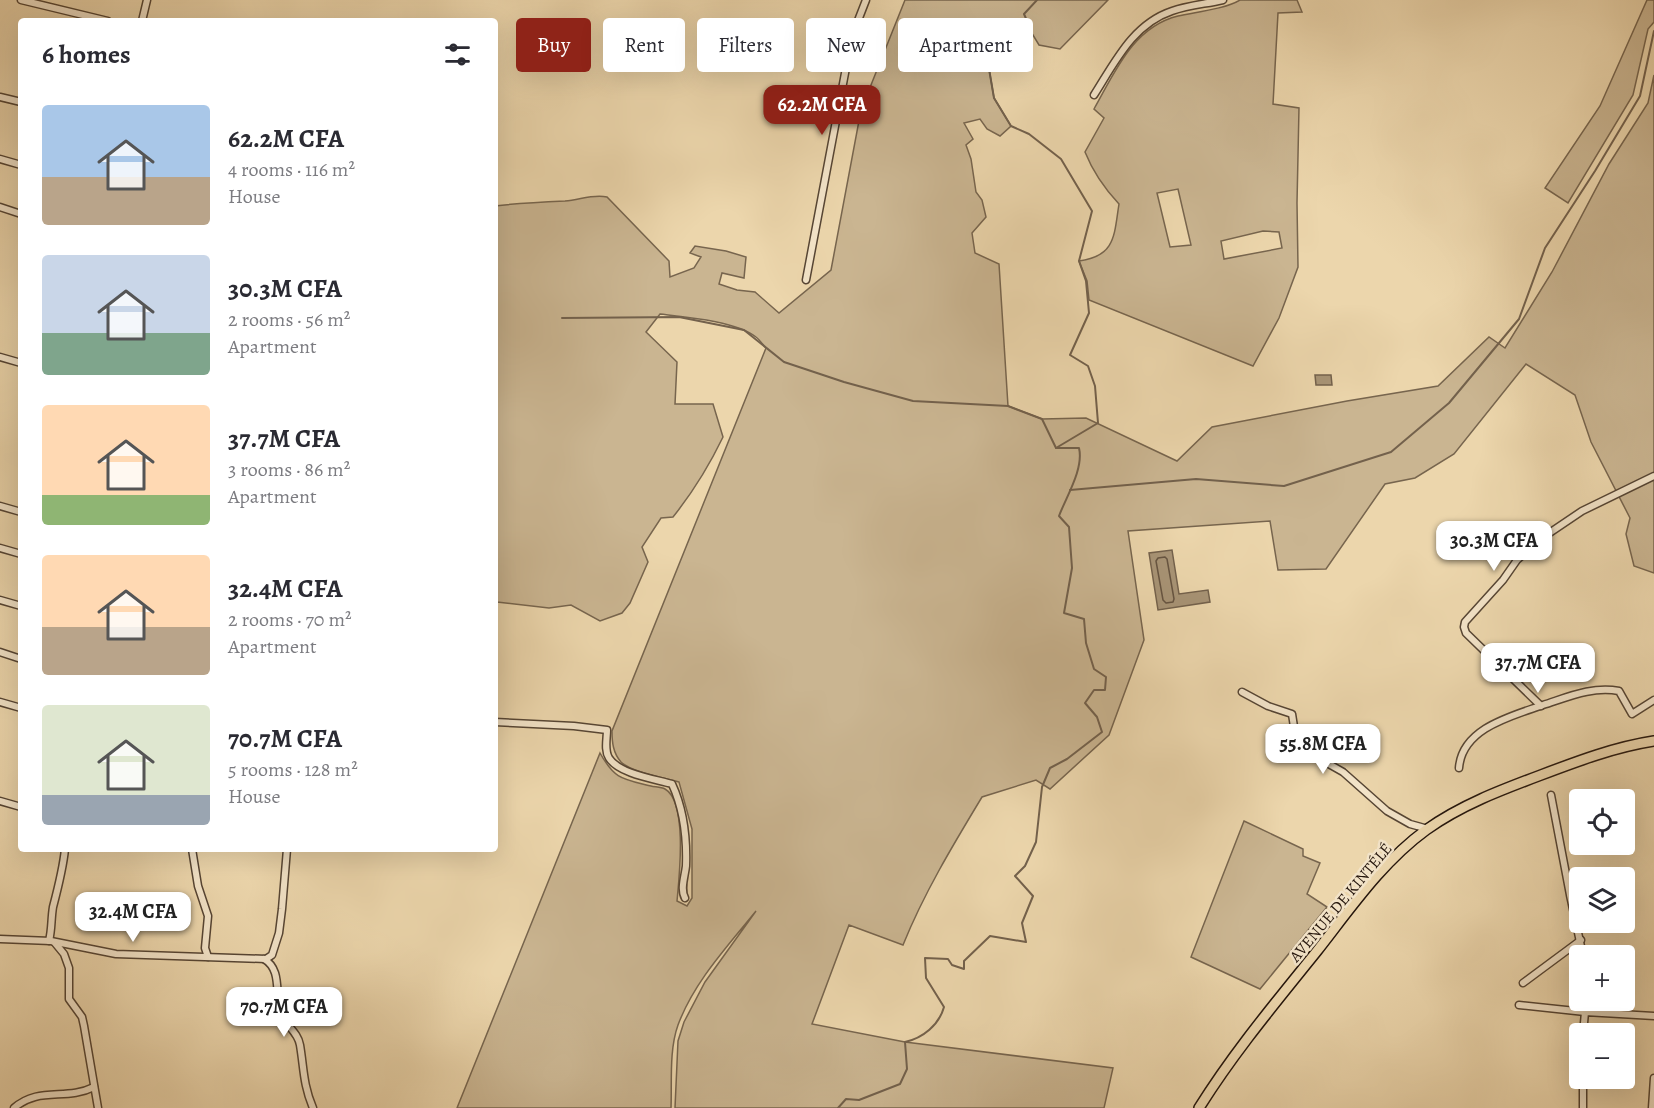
<!DOCTYPE html>
<html lang="en">
<head>
<meta charset="utf-8">
<style>
	:root { --surface:#fff; --page:#f7f7f7; --text:#2b2b33; --muted:#7c7c81; --accent:#8f2418 }
	body { margin:0; font-family:Alegreya,serif; background:var(--page); color:var(--text); height:100vh; display:flex; flex-direction:column; font-size:22px; white-space:nowrap }
	* { box-sizing:border-box; margin:0 }
	p { font-size:20px; color:var(--muted) }
	.icon { flex:none; width:33px; height:33px; fill:none; stroke:currentColor; stroke-width:2; stroke-linecap:round; stroke-linejoin:round }
	.map { position:relative; flex:1; overflow:hidden }
	.side { position:absolute; left:18px; top:18px; width:480px; height:834px; display:flex; flex-direction:column; background:var(--surface); border-radius:6px; box-shadow:0 6px 24px #0002 }
	.side>* { flex:none }
	.hud { position:absolute; left:516px; top:18px; width:570px; height:54px; display:flex; gap:12px }
	.fabs { position:absolute; left:1569px; top:789px; display:grid; gap:12px }
	.fabs a { display:grid; place-items:center; width:66px; height:66px; border-radius:6px; background:var(--surface); box-shadow:0 6px 24px #0002; font-size:30px }
	.price { position:absolute; translate:-50% -51px; padding:0 14px; border-radius:12px; background:#fff; color:#222; font-size:20px; line-height:39px; filter:drop-shadow(0 2px 3px #0008) }
	.price::after { content:''; position:absolute; left:50%; top:36px; width:18px; height:14px; margin-left:-9px; background:inherit; clip-path:polygon(0 0,100% 0,50% 100%) }
	.price.active { background:var(--accent); color:#fff }
	ul { padding:0; list-style:none }
	li { display:flex; align-items:center; gap:18px; height:150px; padding:0 24px }
	li span { display:grid; place-items:center; flex:none; width:168px; height:120px; border-radius:6px; color:#555 }
	li>.icon { margin-inline-start:auto }
	span .icon { width:72px; height:72px; fill:#fffc; stroke-width:1 }
	li b { font-size:26px }
	h2 { display:flex; justify-content:space-between; align-items:center; height:72px; padding:0 24px; font-size:26px }
	.pill { padding:0 21px; border-radius:6px; background:var(--surface); box-shadow:0 6px 24px #0002; font-size:21px; line-height:54px }
	.pill.active { background:var(--accent); color:#fff }
	.map>svg:first-child { display:block }
	.green { fill:#cab591; stroke:#77654e; stroke-width:1.5; fill-rule:evenodd }
	.water { fill:#a89476; stroke:#73614c; stroke-width:1.5 }
	.lines { fill:none; stroke-linecap:round; stroke-linejoin:round }
	.shore { stroke:#665441; stroke-width:1.5 }
	.stream { stroke:#73614c; stroke-width:2 }
	.minor-casing { stroke:#564534; stroke-width:9 }
	.primary-casing { stroke:#24150c; stroke-width:12 }
	.minor { stroke:#f3e4c9; stroke-width:6 }
	.primary { stroke:#ecd6ac; stroke-width:9 }
	.labels { text-anchor:middle; stroke-width:5; stroke-linejoin:round; paint-order:stroke }
	.street-label { font-size:16px; fill:#24150c; stroke:#f3e4c9 }
</style>
</head>
<body>
<div class="map">
<svg width="1654" height="1108" viewBox="0 0 1654 1108">
	<rect width="100%" height="100%" fill="#ecd6ac"/>
	<filter id="stains"><feTurbulence type="fractalNoise" baseFrequency=".00333" numOctaves="4"/><feColorMatrix values="0 0 0 0 .2 0 0 0 0 .09 0 0 0 0 .02 0 0 0 .5 -.17"/></filter>
	<radialGradient id="worn" r=".72"><stop offset=".6" stop-color="#630" stop-opacity="0"/><stop offset="1" stop-color="#630" stop-opacity=".3"/></radialGradient>
	<!-- green -->
	<g class="green">
		<path d="M905,0H1108L1060,49L1039,45L1030,30L988,63L994,98L1011,126L1000,136L987,129L980,119L964,123L973,139L966,145L971,159L976,192L982,200L986,217L972,233L975,253L999,264L1008,406L1042,419L1086,418L1177,461L1212,427L1347,401L1438,386L1489,337L1505,348L1552,272L1609,164L1648,103L1654,75V573L1634,566L1626,534L1630,518L1591,442L1575,395L1526,364L1454,454L1415,478L1385,484L1326,569L1278,570L1270,521L1128,531L1144,640L1109,735L1050,789L1036,780L982,797C953,845 924,893 903,945L849,925L812,1024L905,1042L1113,1068L1104,1108H675L678,1041L684,1022L705,982L756,911C727,947 694,982 678,1025C669,1050 672,1082 671,1108H457L600,753C615,780 623,779 651,786C655,787 661,787 665,789C688,802 679,879 677,901L687,906L692,898V829L679,782C665,778 631,772 621,762C613,753 612,742 612,731L766,348C763,345 760,340 756,337C736,321 686,317 660,314L646,332L677,362L675,404H713L723,437C709,466 693,492 673,517L661,518L642,547L648,562L630,603L622,613L600,621L571,605L549,608L497,602L495,600V206C519,203 542,202 565,201C580,200 592,194 607,197L669,261L670,277L694,268L701,257L690,253L695,246L726,251L746,257L744,278L722,273L719,284L737,290L755,292L779,313L831,270L861,110Z"/>
		<path d="M1240,0H1297L1302,12L1278,13L1273,104L1299,108L1297,203L1298,267L1279,318L1253,366L1089,300L1087,281L1079,261C1116,256 1114,235 1119,204C1104,188 1093,172 1085,152L1104,118L1094,109C1115,72 1133,27 1178,16C1196,12 1225,9 1240,0ZM1178,189L1191,245L1170,247L1157,193ZM1263,231L1279,232L1282,248L1224,259L1221,241Z"/>
		<polygon points="1647,0 1654,0 1654,22 1648,29 1633,95 1568,203 1545,188 1600,106"/>
		<polygon points="1244,821 1303,849 1303,856 1320,863 1307,894 1327,907 1260,989 1191,957"/>
	</g>
	<!-- water -->
	<g class="water">
		<polygon points="1315,375 1331,375 1332,385 1316,385"/>
		<polygon points="1172,550 1179,594 1208,590 1210,602 1158,610 1149,553"/>
	</g>
	<g class="lines">
		<!-- shore -->
		<polygon class="shore" points="1165,557 1167,559 1174,599 1173,602 1166,603 1163,600 1156,561 1158,558"/>
		<!-- stream -->
		<g class="stream">
			<polyline points="562,318 679,317 744,330 784,362 844,382 913,401 1008,406 1042,419 1056,448"/>
			<polyline points="1070,490 1196,479 1284,486 1391,452 1449,403 1519,319 1545,248 1595,171 1640,96 1654,31"/>
			<path d="M838,1108L846,1099L859,1100L900,1084L907,1069L905,1042C923,1038 939,1025 944,1007L926,978L925,958L948,959L952,965L964,969V961L990,936L1026,942L1022,923L1033,896L1015,876L1025,866L1036,842L1042,787L1050,768L1067,759L1102,732L1097,717L1085,703L1094,690H1105L1106,677L1094,669L1086,643L1084,619L1064,613L1072,568L1069,527L1059,516C1066,497 1084,469 1079,448H1056L1098,423L1095,386L1088,366L1070,355L1089,313L1086,281L1079,261L1092,211L1061,159L1029,134L1011,126L994,98L988,63L1031,30L1024,14L1037,0"/>
		</g>
		<!-- minor casing -->
		<g class="minor-casing">
			<g id="minor">
				<polyline points="21,0 108,21"/>
				<polyline points="142,21 147,0"/>
				<path d="M1094,95C1115,62 1133,24 1172,11C1189,5 1206,4 1223,0"/>
				<polyline points="0,97 21,102"/>
				<polyline points="0,159 21,165"/>
				<polyline points="0,207 21,214"/>
				<polyline points="806,280 852,36 866,0"/>
				<polyline points="0,357 21,363"/>
				<polyline points="0,506 21,512"/>
				<polyline points="0,548 21,554"/>
				<polyline points="0,600 21,606"/>
				<polyline points="0,652 21,659"/>
				<polyline points="1242,692 1268,706 1292,714 1297,746 1343,772 1387,811 1410,824 1428,829"/>
				<polyline points="0,702 21,708"/>
				<polyline points="1541,706 1466,633 1464,627 1465,622 1503,580 1517,560 1539,540 1582,511 1654,476"/>
				<path d="M495,722L574,726L607,730C607,739 604,750 609,758C619,774 655,779 672,784C684,810 687,838 686,866C685,876 680,889 685,898"/>
				<path d="M1459,768C1462,728 1512,716 1543,705C1568,697 1592,686 1619,691L1632,714L1654,700"/>
				<polyline points="1551,795 1570,895 1583,956"/>
				<polyline points="0,801 21,807"/>
				<polyline points="192,849 198,886 208,916 205,948 208,957"/>
				<polyline points="0,939 51,941 116,954 266,959 272,955 279,933 282,909 287,849"/>
				<path d="M49,941C52,929 51,919 53,907C58,888 63,869 65,849"/>
				<polyline points="55,943 64,954 69,968 69,999 82,1017 84,1026 98,1108"/>
				<path d="M264,959C283,970 274,995 281,1014C285,1025 298,1032 300,1045C304,1069 303,1084 313,1108"/>
				<polyline points="1523,983 1581,940"/>
				<polyline points="1519,1005 1585,1012 1585,1000"/>
				<polyline points="1583,1034 1585,1012 1654,1016"/>
				<polyline points="1583,1078 1583,1108"/>
				<path d="M14,1108C39,1086 66,1101 94,1087"/>
				<polyline points="1652,1108 1654,1078"/>
			</g>
		</g>
		<!-- primary casing -->
		<g class="primary-casing">
			<path id="primary" d="M1199,1108C1234,1052 1276,1002 1317,951C1350,909 1382,862 1426,830C1461,805 1501,790 1541,775C1578,761 1615,747 1654,741"/>
		</g>
		<!-- minor -->
		<use href="#minor" class="minor"/>
		<!-- primary -->
		<use href="#primary" class="primary"/>
	</g>
	<g class="labels">
		<!-- street labels -->
		<g class="street-label">
			<text transform="translate(1340 902) rotate(-50)" y="6">AVENUE DE KINTÉLÉ</text>
		</g>
	</g>
	<rect width="100%" height="100%" filter="url(#stains)"/>
	<rect width="100%" height="100%" fill="url(#worn)"/>
</svg>
<div class="fabs">
<a><svg class="icon" aria-label="locate" viewBox="0 0 24 24"><circle cx="12" cy="12" r="6"/><path d="M12 2v4M12 18v4M2 12h4M18 12h4"/></svg></a>
<a><svg class="icon" aria-label="layers" viewBox="0 0 24 24"><path d="M12 4l9 5-9 5-9-5zM3 14l9 5 9-5"/></svg></a>
<a>+</a>
<a>−</a>
</div>
<b class="price active" style="left:822px;top:136px">62.2M CFA</b>
<b class="price" style="left:1494px;top:572px">30.3M CFA</b>
<b class="price" style="left:1538px;top:694px">37.7M CFA</b>
<b class="price" style="left:1323px;top:775px">55.8M CFA</b>
<b class="price" style="left:133px;top:943px">32.4M CFA</b>
<b class="price" style="left:284px;top:1038px">70.7M CFA</b>
<div class="hud">
<a class="pill active">Buy</a>
<a class="pill">Rent</a>
<a class="pill">Filters</a>
<a class="pill">New</a>
<a class="pill">Apartment</a>
</div>
<section class="side">
<h2>6 homes<svg class="icon" aria-label="filters" viewBox="0 0 24 24"><path d="M4 7h16M4 17h16"/><circle cx="9" cy="7" r="2"/><circle cx="15" cy="17" r="2"/></svg></h2>
<ul>
<li><span style="background:linear-gradient(#a9c7e8 60%,#b9a48a 0)"><svg class="icon" aria-label="home" viewBox="0 0 24 24"><path d="M3 11l9-7 9 7M6 9v11h12V9"/></svg></span><div><b>62.2M CFA</b><p>4 rooms · 116 m²</p><p>House</p></div></li>
<li><span style="background:linear-gradient(#c9d6e8 65%,#7fa58c 0)"><svg class="icon" aria-label="home" viewBox="0 0 24 24"><path d="M3 11l9-7 9 7M6 9v11h12V9"/></svg></span><div><b>30.3M CFA</b><p>2 rooms · 56 m²</p><p>Apartment</p></div></li>
<li><span style="background:linear-gradient(#ffd9b3 75%,#8fb573 0)"><svg class="icon" aria-label="home" viewBox="0 0 24 24"><path d="M3 11l9-7 9 7M6 9v11h12V9"/></svg></span><div><b>37.7M CFA</b><p>3 rooms · 86 m²</p><p>Apartment</p></div></li>
<li><span style="background:linear-gradient(#ffd9b3 60%,#b9a48a 0)"><svg class="icon" aria-label="home" viewBox="0 0 24 24"><path d="M3 11l9-7 9 7M6 9v11h12V9"/></svg></span><div><b>32.4M CFA</b><p>2 rooms · 70 m²</p><p>Apartment</p></div></li>
<li><span style="background:linear-gradient(#dfe7d0 75%,#9aa5b1 0)"><svg class="icon" aria-label="home" viewBox="0 0 24 24"><path d="M3 11l9-7 9 7M6 9v11h12V9"/></svg></span><div><b>70.7M CFA</b><p>5 rooms · 128 m²</p><p>House</p></div></li>
</ul>
</section>
</div>
</body>
</html>
